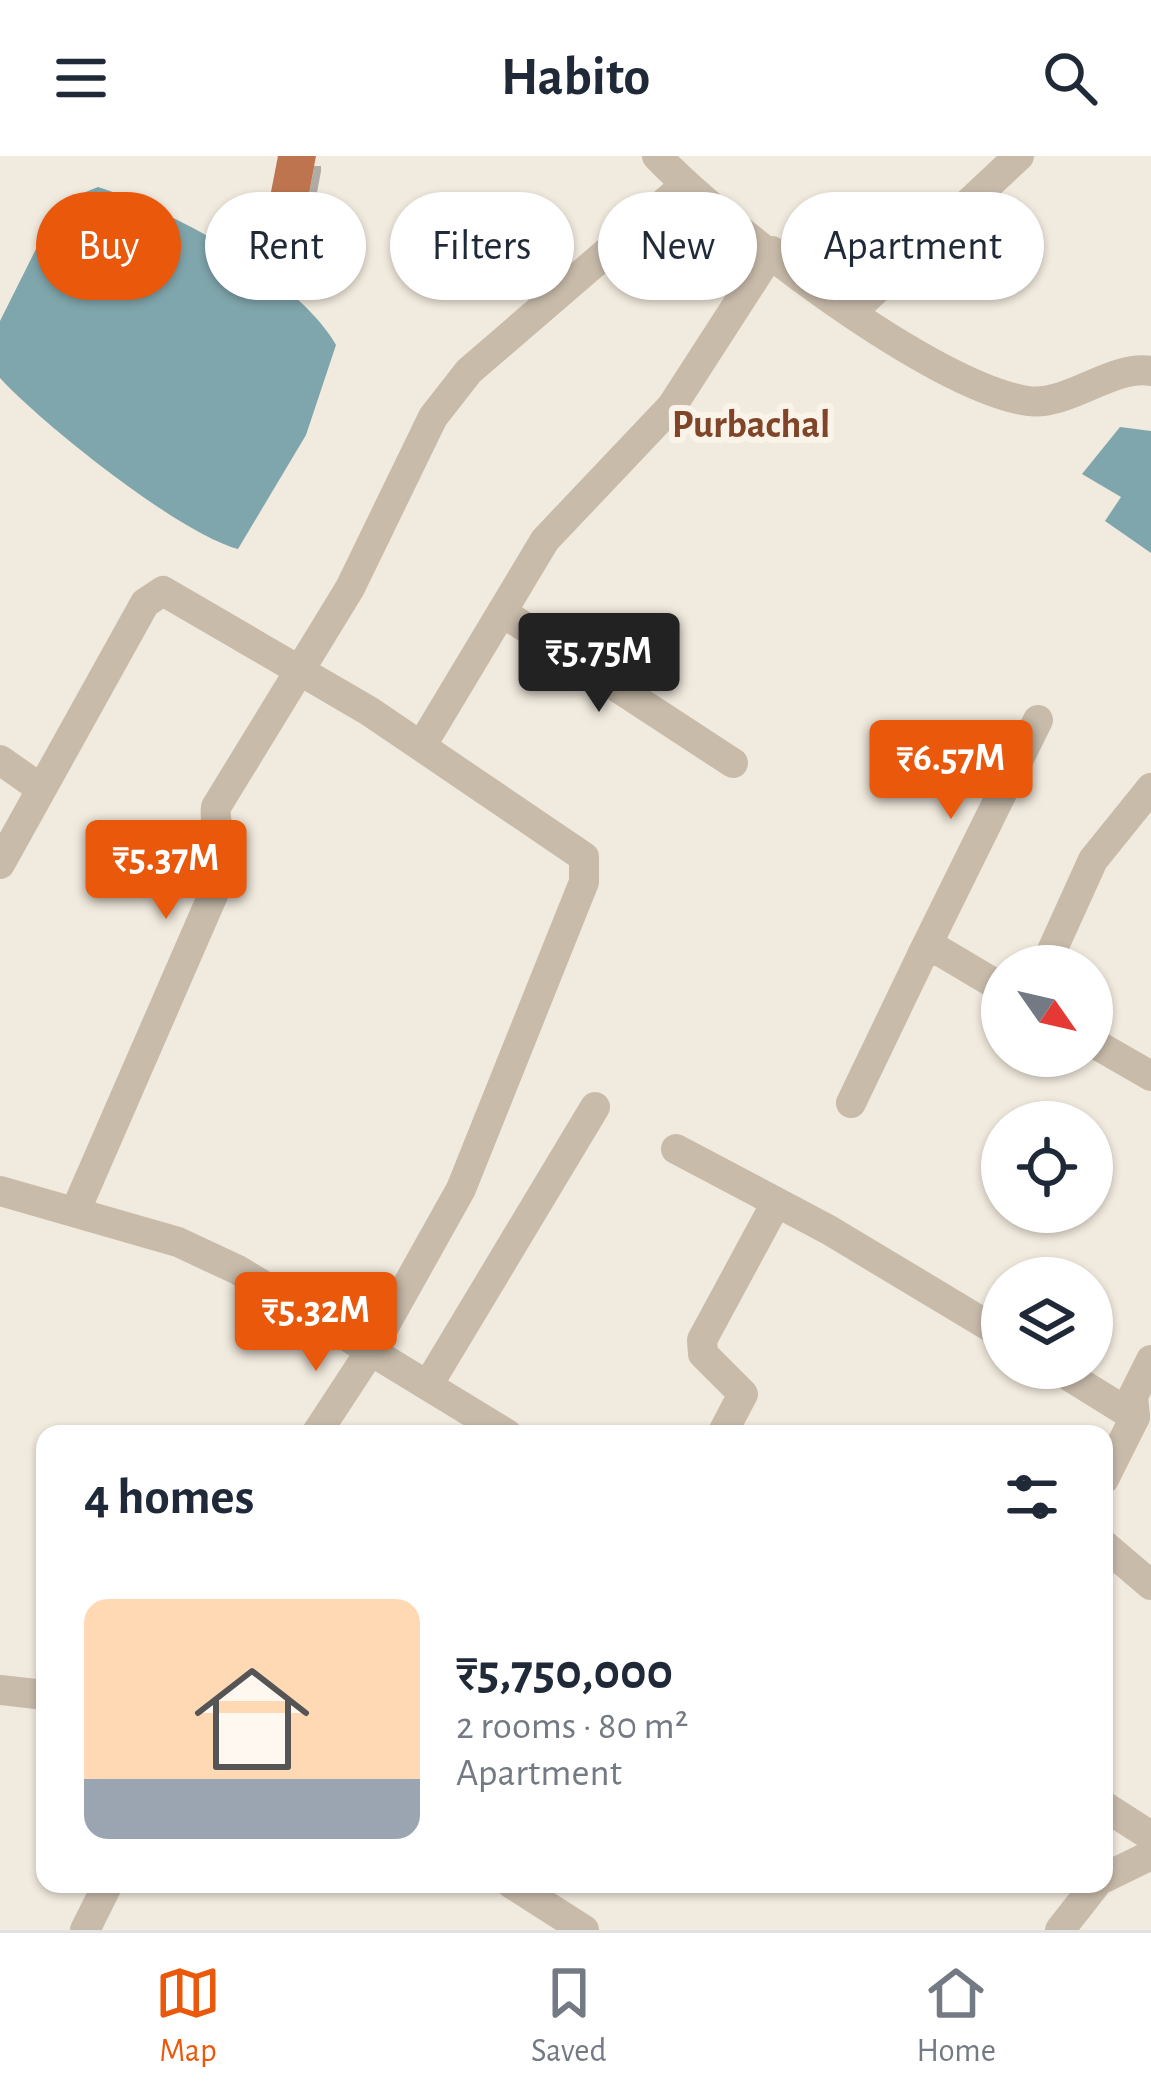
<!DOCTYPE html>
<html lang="en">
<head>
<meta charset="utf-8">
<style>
	:root { --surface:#fff; --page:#f6f6f7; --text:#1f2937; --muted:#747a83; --line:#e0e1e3; --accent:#ea580c }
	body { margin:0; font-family:"Alegreya Sans",sans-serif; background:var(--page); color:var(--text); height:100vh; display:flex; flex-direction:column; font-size:45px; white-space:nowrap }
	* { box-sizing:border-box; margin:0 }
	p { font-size:39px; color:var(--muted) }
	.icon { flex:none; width:66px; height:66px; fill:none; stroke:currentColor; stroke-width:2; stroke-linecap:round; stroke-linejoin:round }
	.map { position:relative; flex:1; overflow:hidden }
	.sheet { position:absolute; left:36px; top:1269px; width:1077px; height:468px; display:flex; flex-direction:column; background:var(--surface); border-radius:24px; box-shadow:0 3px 9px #0004 }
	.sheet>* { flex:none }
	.top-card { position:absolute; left:36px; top:36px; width:1080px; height:108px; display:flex; gap:24px }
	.needle { width:78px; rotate:124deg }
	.buttons { position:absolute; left:981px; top:789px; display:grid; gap:24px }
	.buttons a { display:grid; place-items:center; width:132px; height:132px; border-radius:50%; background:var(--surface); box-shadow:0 3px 9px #0004; font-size:60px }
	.price { position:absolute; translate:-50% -102px; padding:0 27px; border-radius:12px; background:var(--accent); color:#fff; font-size:39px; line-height:78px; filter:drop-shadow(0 3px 6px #0008) }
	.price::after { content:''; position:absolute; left:50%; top:72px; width:36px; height:27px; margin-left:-18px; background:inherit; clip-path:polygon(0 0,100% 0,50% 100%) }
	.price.active { background:#222; color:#fff }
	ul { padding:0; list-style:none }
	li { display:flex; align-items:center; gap:36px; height:300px; padding:0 48px }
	li span { display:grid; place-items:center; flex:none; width:336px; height:240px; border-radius:24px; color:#555 }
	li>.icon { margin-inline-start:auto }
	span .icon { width:144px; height:144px; fill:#fffc; stroke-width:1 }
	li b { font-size:51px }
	h2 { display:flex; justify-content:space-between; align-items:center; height:144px; padding:0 48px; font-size:51px }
	.chip { padding:0 42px; border-radius:54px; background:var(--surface); box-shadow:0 3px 9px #0004; font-size:42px; line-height:108px }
	.chip.active { background:var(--accent); color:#fff }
	header { display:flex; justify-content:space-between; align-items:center; height:156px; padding:0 48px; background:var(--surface); font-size:54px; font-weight:600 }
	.tab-bar { display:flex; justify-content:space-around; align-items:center; height:168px; border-top:3px solid var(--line); background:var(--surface); font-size:33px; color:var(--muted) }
	.tab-bar a { display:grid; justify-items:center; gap:6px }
	.tab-bar .active { color:var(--accent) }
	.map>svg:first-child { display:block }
	.water { fill:#7fa6ac }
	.building { fill:#be744f; filter:url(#shadow) }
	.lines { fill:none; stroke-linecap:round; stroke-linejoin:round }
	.minor { stroke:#c8bbaa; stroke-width:30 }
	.labels { text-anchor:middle; stroke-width:12; stroke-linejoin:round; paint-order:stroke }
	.neighbourhood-label { font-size:39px; font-weight:bold; fill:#804528; stroke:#f9f3ea }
</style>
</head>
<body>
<header><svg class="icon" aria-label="menu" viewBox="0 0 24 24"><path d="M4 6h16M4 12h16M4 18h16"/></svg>Habito<svg class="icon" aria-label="search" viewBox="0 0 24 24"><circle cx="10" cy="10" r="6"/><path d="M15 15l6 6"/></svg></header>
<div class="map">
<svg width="1151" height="1774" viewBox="0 0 1151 1774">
	<defs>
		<filter id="shadow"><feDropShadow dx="6" dy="10" stdDeviation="0" flood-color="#0004"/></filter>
	</defs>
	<rect width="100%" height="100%" fill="#f1eade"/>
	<!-- water -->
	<g class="water">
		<path d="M98,31C171,54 297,121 336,189L306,279L238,393C180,378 42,268 0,222V165L40,85L71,42Z"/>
		<polygon points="1120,271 1151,275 1151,397 1105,365 1121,341 1082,318"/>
	</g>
	<!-- building -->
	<polygon class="building" points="278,0 316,0 307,48 270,41"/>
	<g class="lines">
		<!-- minor -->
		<g class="minor">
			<path d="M657,0C726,72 932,231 1028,245C1067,251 1113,208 1151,215"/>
			<polyline points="853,155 1019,0"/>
			<polyline points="502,456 733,607"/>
			<polyline points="422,589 545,384 672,250 772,95"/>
			<polyline points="0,604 40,632"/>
			<polyline points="0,708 145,447 163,435 369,555 584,701 584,726 461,1033 371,1194 316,1278"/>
			<polyline points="923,797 1038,564"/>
			<polyline points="1045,810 1093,704 1151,632"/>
			<polyline points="1092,886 1151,920"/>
			<polyline points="851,947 923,797 938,794 1002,832"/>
			<polyline points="676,993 829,1074 1002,1178"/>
			<polyline points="0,1035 178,1086 238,1114 507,1278"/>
			<path d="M75,1056L223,716C229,692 213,675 216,651L350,432L433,261L469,215L685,29"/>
			<polyline points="1056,1212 1135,1261"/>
			<polyline points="428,1229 595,951"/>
			<polyline points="722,1278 743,1238 703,1198 702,1184 776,1047"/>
			<polyline points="1104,1323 1135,1261 1133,1240 1151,1204"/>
			<polyline points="1104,1389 1151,1429"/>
			<polyline points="0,1534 45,1539"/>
			<polyline points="1104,1650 1151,1680"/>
			<polyline points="1104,1722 1151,1699"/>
			<polyline points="512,1728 584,1774"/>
			<polyline points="85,1774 108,1728"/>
			<polyline points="1060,1774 1096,1728"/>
		</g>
	</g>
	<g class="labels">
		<!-- neighbourhood labels -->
		<g class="neighbourhood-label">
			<text x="751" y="281">Purbachal</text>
		</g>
	</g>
</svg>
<div class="buttons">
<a><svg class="needle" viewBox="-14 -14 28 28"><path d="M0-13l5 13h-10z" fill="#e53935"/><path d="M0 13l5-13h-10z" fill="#747a83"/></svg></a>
<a><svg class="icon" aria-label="locate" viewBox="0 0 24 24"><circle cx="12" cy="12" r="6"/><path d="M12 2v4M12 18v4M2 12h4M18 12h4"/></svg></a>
<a><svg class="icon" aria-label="layers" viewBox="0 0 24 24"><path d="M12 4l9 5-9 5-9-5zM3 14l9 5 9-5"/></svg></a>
</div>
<b class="price active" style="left:599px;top:559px">₹5.75M</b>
<b class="price" style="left:951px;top:666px">₹6.57M</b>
<b class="price" style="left:166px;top:766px">₹5.37M</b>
<b class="price" style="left:316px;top:1218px">₹5.32M</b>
<div class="top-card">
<a class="chip active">Buy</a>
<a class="chip">Rent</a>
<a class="chip">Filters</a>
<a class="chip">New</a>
<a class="chip">Apartment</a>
</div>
<section class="sheet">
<h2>4 homes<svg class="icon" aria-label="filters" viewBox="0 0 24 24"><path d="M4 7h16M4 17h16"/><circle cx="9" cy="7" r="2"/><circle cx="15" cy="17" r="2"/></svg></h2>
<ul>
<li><span style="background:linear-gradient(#ffd9b3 75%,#9aa5b1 0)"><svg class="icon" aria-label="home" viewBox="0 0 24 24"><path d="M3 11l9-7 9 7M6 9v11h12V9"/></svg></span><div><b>₹5,750,000</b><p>2 rooms · 80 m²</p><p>Apartment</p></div></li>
</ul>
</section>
</div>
<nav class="tab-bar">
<a class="active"><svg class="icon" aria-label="map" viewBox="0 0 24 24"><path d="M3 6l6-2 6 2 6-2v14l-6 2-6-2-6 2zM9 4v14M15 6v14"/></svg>Map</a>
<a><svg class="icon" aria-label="saved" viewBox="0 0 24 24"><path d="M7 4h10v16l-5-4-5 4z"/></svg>Saved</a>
<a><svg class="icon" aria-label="home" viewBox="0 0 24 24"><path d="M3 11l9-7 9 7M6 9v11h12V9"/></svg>Home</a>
</nav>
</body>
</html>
